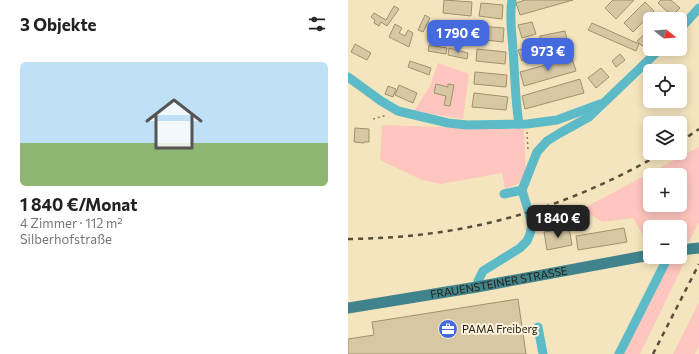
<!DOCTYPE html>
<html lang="de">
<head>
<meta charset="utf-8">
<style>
	:root { --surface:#fff; --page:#f6f6f6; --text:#222; --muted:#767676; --line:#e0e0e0; --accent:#456add }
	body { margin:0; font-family:Commissioner,sans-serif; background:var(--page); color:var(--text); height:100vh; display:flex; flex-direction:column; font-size:15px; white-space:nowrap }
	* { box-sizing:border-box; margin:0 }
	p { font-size:13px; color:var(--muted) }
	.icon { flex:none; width:22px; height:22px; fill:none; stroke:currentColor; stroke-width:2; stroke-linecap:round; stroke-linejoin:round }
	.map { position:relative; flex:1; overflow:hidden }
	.side { display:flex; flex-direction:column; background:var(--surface); width:348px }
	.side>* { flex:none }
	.needle { width:26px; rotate:107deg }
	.tools { position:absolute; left:295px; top:12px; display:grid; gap:8px }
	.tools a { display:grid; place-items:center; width:44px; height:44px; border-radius:6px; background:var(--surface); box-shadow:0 2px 10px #0003; font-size:20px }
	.price { position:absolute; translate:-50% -34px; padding:0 9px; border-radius:8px; background:var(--accent); color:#fff; font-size:13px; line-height:26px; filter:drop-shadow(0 1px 2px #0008) }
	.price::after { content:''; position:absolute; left:50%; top:24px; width:12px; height:9px; margin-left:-6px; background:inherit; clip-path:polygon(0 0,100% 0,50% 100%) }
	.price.on { background:#222; color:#fff }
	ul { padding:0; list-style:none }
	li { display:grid; align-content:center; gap:8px; height:212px; padding:0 20px }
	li+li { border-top:1px solid var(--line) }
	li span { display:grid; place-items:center; height:124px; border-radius:6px; color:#555 }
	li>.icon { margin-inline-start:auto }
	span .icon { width:72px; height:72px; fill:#fffc; stroke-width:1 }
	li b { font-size:17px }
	h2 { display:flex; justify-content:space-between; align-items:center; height:48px; padding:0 20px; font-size:17px }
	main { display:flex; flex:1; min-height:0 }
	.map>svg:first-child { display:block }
	.green { fill:#fec6be; fill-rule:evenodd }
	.building { fill:#d7c7a3; stroke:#a0916e }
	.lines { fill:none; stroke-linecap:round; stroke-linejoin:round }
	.path { stroke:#897e65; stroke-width:1.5; stroke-dasharray:2 3; stroke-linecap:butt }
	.minor { stroke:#5dbac7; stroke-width:9 }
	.major { stroke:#41838c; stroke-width:11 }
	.rail { stroke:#574e3b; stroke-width:2.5; stroke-dasharray:5 5; stroke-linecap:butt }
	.labels { text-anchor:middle; stroke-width:4; stroke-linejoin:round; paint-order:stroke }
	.street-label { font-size:11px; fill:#272113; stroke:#fcf2dc }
	.poi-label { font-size:11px; fill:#272113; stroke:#fcf2dc; text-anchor:start }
</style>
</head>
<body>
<main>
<section class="side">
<h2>3 Objekte<svg class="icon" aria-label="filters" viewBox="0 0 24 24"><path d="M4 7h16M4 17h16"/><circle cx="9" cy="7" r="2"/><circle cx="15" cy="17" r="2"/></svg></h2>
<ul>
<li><span style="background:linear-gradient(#bfe0f5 65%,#8fb573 0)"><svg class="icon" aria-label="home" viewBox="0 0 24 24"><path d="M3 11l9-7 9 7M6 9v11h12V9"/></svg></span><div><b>1 840 €/Monat</b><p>4 Zimmer · 112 m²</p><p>Silberhofstraße</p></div></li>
</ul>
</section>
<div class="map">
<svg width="351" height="354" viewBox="0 0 351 354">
	<rect width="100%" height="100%" fill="#f5e5bf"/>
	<!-- green -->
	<g class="green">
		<polygon points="90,63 121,74 115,119 66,111 82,86"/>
		<polygon points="34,125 146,129 176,129 178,175 171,183 157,189 154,173 93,184 74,180 32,160"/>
		<path d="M351,147V222L341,241L332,243V227H302V247L285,218L255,222L234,209ZM302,175H332V205H302Z"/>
		<polygon points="338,259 292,354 275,354 321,262"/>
		<polygon points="351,302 351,346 347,354 325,354"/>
	</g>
	<!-- building -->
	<g class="building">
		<polygon points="96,0 124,2 123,16 95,13"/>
		<polygon points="177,0 225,0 172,15 168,3"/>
		<polygon points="265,0 286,0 268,19 257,8"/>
		<polygon points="313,0 323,0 332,8 324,16 310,3"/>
		<polygon points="297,2 306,11 285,32 276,23"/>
		<polygon points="133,3 155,5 154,19 131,16"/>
		<polygon points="46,6 51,9 39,26 33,22 31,26 26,23 27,20 23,17 26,13 38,20"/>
		<polygon points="77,15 82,18 75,32 70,30"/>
		<polygon points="84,21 122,25 122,33 83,28"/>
		<polygon points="184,22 188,34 174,38 170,25"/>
		<polygon points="244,23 291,44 288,51 240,30"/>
		<polygon points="47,24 54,28 51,33 57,36 60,30 65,33 61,47 41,37"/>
		<polygon points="131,26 156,28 155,42 129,39"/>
		<polygon points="81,29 102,31 102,37 80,35"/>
		<polygon points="302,29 302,39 294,46 289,41"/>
		<polygon points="217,31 221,49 196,55 192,36"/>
		<polygon points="105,32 119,35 117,42 104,38"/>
		<polygon points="7,44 23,53 19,60 3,52"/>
		<polygon points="192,44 195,56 174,61 170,50"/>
		<polygon points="81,45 99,48 98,54 80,51"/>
		<polygon points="101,48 120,53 119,59 100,55"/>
		<polygon points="129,49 158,52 157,64 128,61"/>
		<polygon points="272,54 277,60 268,67 264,61"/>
		<polygon points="224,58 228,71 176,86 172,72"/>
		<polygon points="62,61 83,68 81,75 60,67"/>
		<polygon points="253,68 261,77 248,88 240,78"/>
		<polygon points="127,72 159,75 158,87 126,84"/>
		<polygon points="232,79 236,93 177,109 174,96"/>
		<polygon points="88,84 100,87 100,84 106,85 102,106 96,105 98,96 86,93"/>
		<polygon points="51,85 69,93 65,103 47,95"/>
		<polygon points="40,86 48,89 45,97 37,94"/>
		<polygon points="126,93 160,97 158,110 124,107"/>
		<polygon points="7,128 21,129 21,142 16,142 16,143 6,142"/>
		<polygon points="221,228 224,245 199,250 196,232"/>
		<polygon points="276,228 279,242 230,250 228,236"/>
		<polygon points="170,299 178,354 0,354 0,339 26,335 24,322"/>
	</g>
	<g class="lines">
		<!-- path -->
		<g class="path">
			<polyline points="25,119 39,115"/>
			<polyline points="179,132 180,150"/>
		</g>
		<!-- minor -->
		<g class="minor">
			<path d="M164,0C161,16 164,33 165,50C167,74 167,100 171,124"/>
			<polyline points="332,29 351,8"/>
			<polyline points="0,77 33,101 50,111 100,123 119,125 179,124 209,120 252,104"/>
			<polyline points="156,194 174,190"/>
			<polyline points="129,287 130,281 135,271 172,248 179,241 182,234 184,225 183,220 174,190 189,152 199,141 212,133 241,117 312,49"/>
			<polyline points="190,327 195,354"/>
			<polyline points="271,354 320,257"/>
		</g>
		<!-- major -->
		<g class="major">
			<polyline points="332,250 351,248"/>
			<path id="s1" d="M0,308L129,287L302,255"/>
		</g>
		<!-- rail -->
		<g class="rail">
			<polyline points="332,142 351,129"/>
			<path d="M0,239C115,238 214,211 314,153"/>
			<polyline points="305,354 351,264"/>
		</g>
	</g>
	<!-- icons -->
	<defs>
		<g id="office-disc" transform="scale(1)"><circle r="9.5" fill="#456add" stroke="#fcf2dc"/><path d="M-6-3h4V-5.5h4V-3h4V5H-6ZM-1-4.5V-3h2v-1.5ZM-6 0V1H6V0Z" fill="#fff"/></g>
	</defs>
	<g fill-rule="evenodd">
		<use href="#office-disc" x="100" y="329"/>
	</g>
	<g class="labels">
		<!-- street labels -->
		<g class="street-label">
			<text dy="4" stroke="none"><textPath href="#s1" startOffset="153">FRAUENSTEINER STRASSE</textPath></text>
		</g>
		<!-- poi labels -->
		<g class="poi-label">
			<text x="114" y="333">PAMA Freiberg</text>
		</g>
	</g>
</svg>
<div class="tools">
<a><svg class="needle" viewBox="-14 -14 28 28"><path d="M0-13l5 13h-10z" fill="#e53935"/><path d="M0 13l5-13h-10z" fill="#767676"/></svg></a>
<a><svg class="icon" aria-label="locate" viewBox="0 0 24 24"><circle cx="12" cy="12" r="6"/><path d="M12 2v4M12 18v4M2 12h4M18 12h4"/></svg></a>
<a><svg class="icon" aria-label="layers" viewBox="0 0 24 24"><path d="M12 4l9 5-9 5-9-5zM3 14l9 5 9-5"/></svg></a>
<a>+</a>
<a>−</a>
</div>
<b class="price" style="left:110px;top:54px">1 790 €</b>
<b class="price" style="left:200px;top:72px">973 €</b>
<b class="price on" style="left:210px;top:239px">1 840 €</b>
</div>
</main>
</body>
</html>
